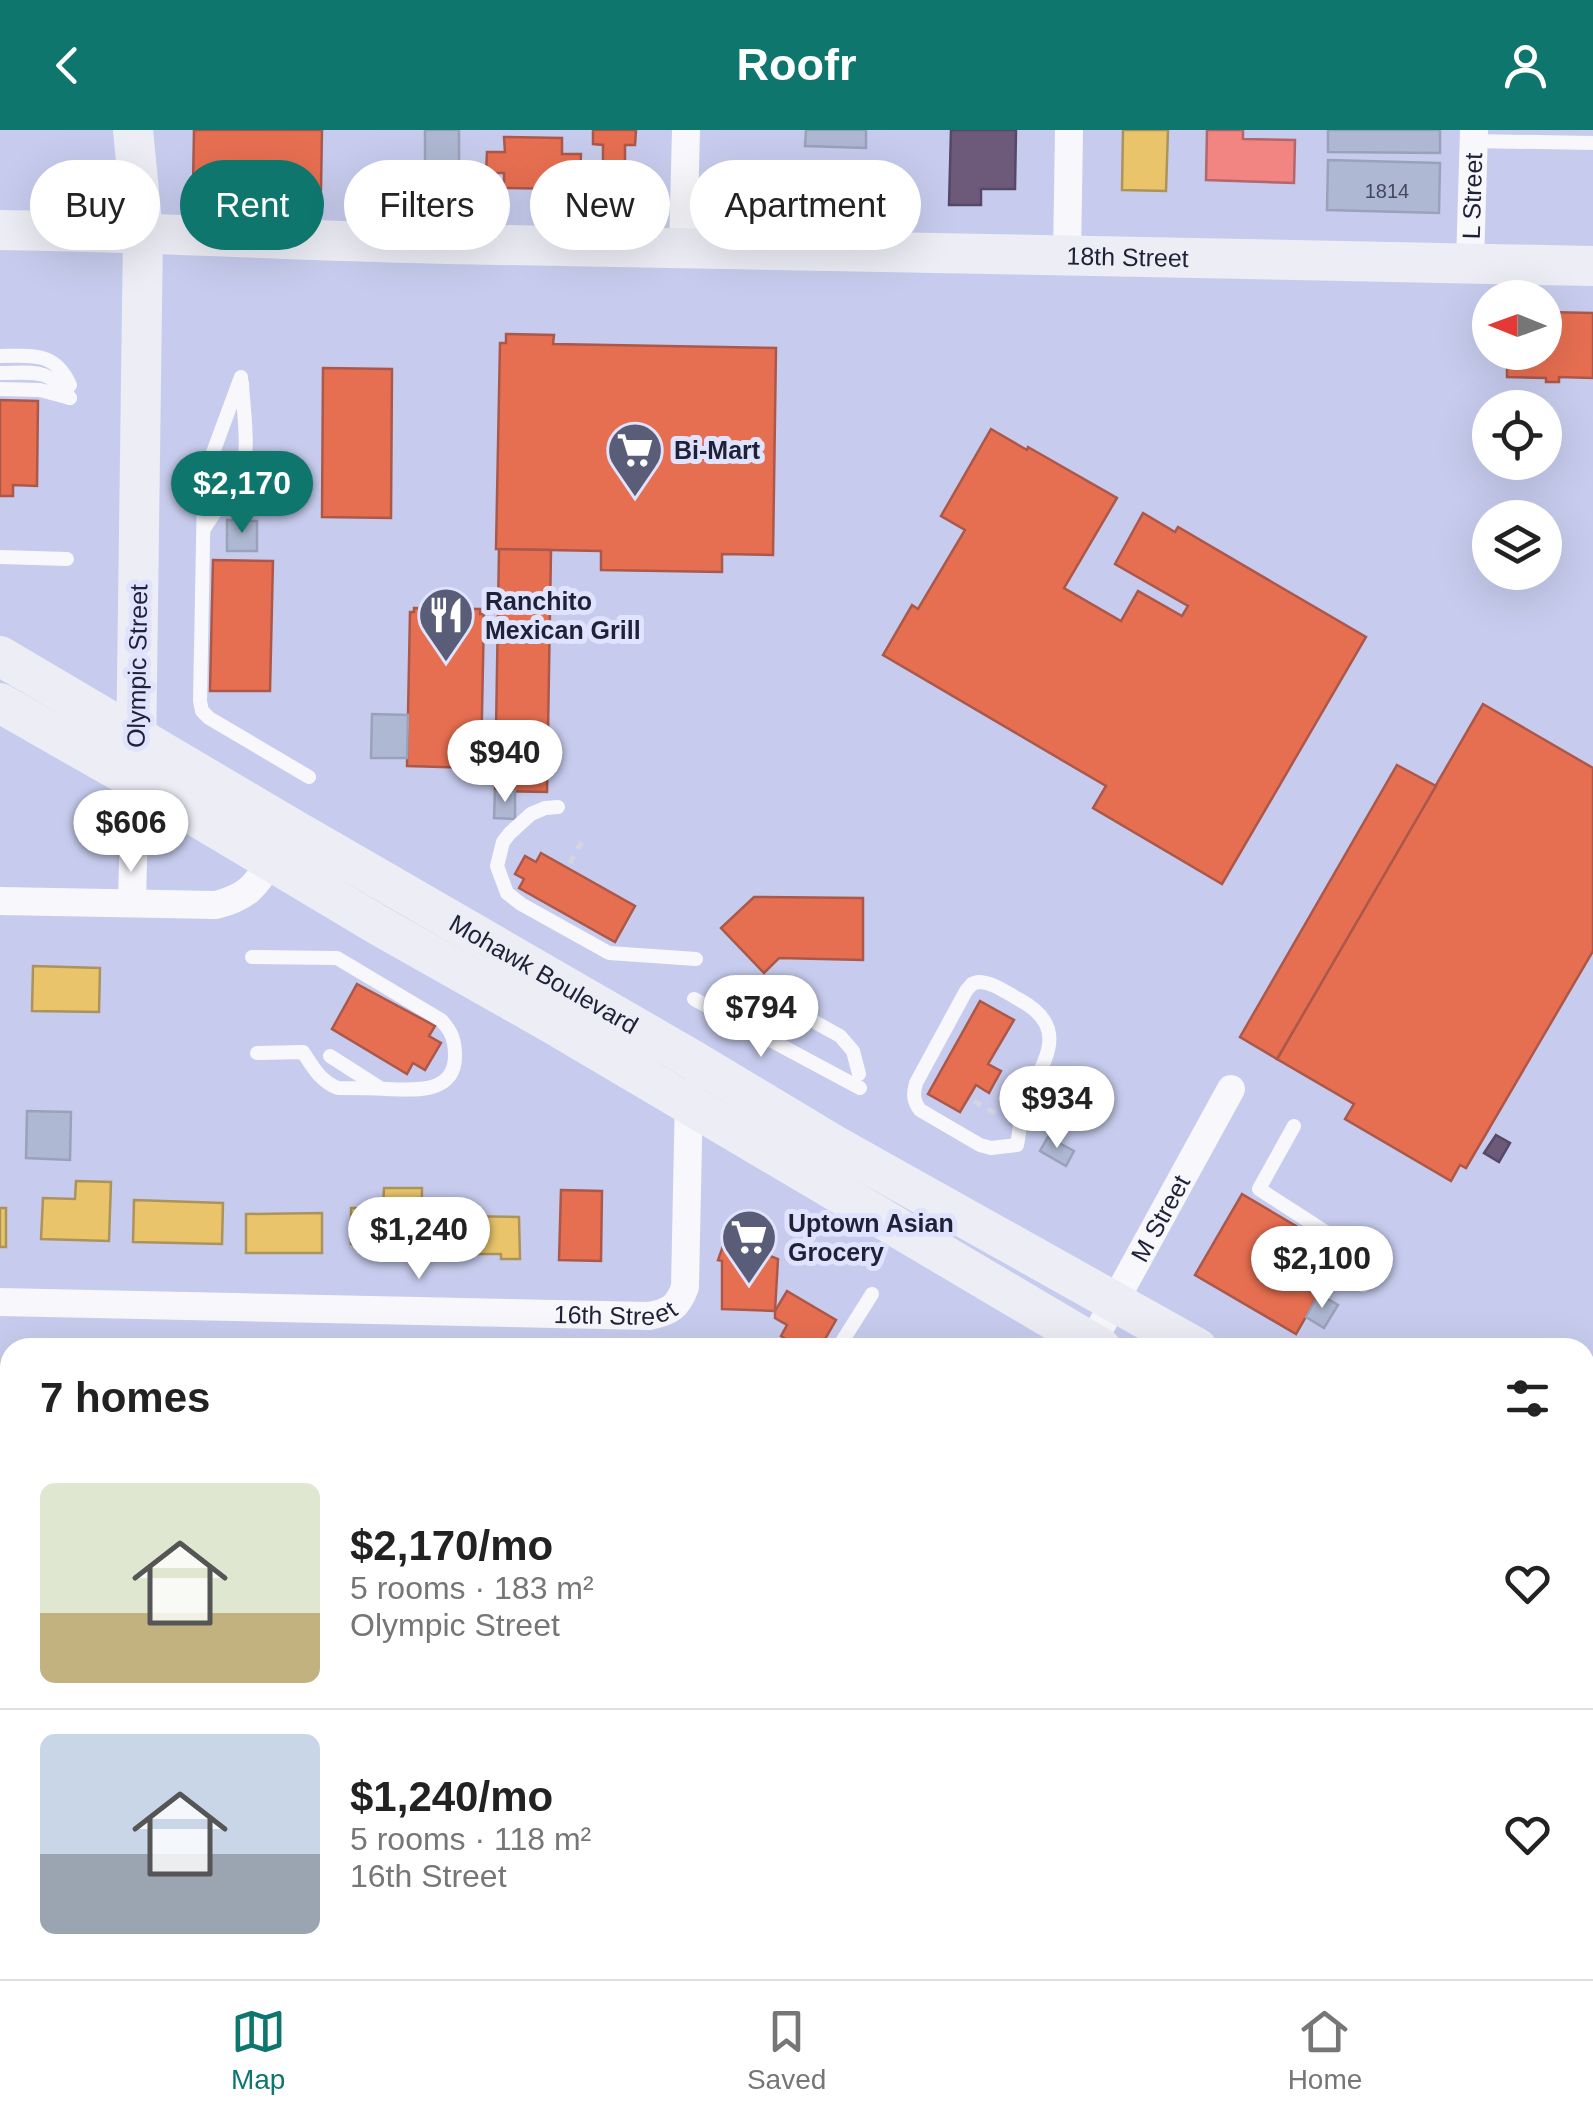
<!DOCTYPE html>
<html lang="en">
<head>
<meta charset="utf-8">
<style>
	:root { --surface:#fff; --page:#f2f2f2; --text:#222; --muted:#767676; --line:#e0e0e0; --accent:#0f766e }
	body { margin:0; font-family:Helvetica,sans-serif; background:var(--page); color:var(--text); height:100vh; display:flex; flex-direction:column; font-size:38px; white-space:nowrap }
	* { box-sizing:border-box; margin:0 }
	p { font-size:32px; color:var(--muted) }
	.icon { flex:none; width:55px; height:55px; fill:none; stroke:currentColor; stroke-width:2; stroke-linecap:round; stroke-linejoin:round }
	.map { position:relative; flex:1; overflow:hidden }
	.side { position:absolute; left:0px; top:1208px; width:1595px; height:642px; display:flex; flex-direction:column; background:var(--surface); border-radius:30px 30px 0 0; box-shadow:0 10px 40px #0002 }
	.side>* { flex:none }
	.banner { position:absolute; left:30px; top:30px; width:1000px; height:90px; display:flex; gap:20px }
	.needle { width:65px; rotate:271deg }
	.tools { position:absolute; left:1472px; top:150px; display:grid; gap:20px }
	.tools a { display:grid; place-items:center; width:90px; height:90px; border-radius:50%; background:var(--surface); box-shadow:0 10px 40px #0002; font-size:50px }
	.price { position:absolute; translate:-50% -85px; padding:0 22px; border-radius:35px; background:#fff; color:#222; font-size:32px; line-height:65px; filter:drop-shadow(0 2px 5px #0008) }
	.price::after { content:''; position:absolute; left:50%; top:60px; width:30px; height:22px; margin-left:-15px; background:inherit; clip-path:polygon(0 0,100% 0,50% 100%) }
	.price.current { background:var(--accent); color:#fff }
	ul { padding:0; list-style:none }
	li { display:flex; align-items:center; gap:30px; height:250px; padding:0 40px }
	li+li { border-top:2px solid var(--line) }
	li span { display:grid; place-items:center; flex:none; width:280px; height:200px; border-radius:15px; color:#555 }
	li>.icon { margin-inline-start:auto }
	span .icon { width:120px; height:120px; fill:#fffc; stroke-width:1 }
	li b { font-size:42px }
	h2 { display:flex; justify-content:space-between; align-items:center; height:120px; padding:0 40px; font-size:42px }
	.pill { padding:0 35px; border-radius:45px; background:var(--surface); box-shadow:0 10px 40px #0002; font-size:35px; line-height:90px }
	.pill.current { background:var(--accent); color:#fff }
	header { display:flex; justify-content:space-between; align-items:center; height:130px; padding:0 40px; background:var(--accent); color:#fff; font-size:45px; font-weight:600 }
	.tab-bar { display:flex; justify-content:space-around; align-items:center; height:140px; border-top:2px solid var(--line); background:var(--surface); font-size:28px; color:var(--muted) }
	.tab-bar a { display:grid; justify-items:center; gap:5px }
	.tab-bar .current { color:var(--accent) }
	.map>svg:first-child { display:block }
	.homes { fill:#e9c46a; stroke:#ac935b; stroke-width:2.5 }
	.shops { fill:#e76f51; stroke:#ab584a; stroke-width:2.5 }
	.offices { fill:#6d597a; stroke:#564866; stroke-width:2.5 }
	.health { fill:#f28482; stroke:#b3666c; stroke-width:2.5 }
	.public { fill:#457b9d; stroke:#3a607f; stroke-width:2.5 }
	.building { fill:#afb8d2; stroke:#99a2ba; stroke-width:2.5 }
	.lines { fill:none; stroke-linecap:round; stroke-linejoin:round }
	.path { stroke:#d4d5e0; stroke-width:5; stroke-dasharray:8 8; stroke-linecap:butt }
	.lane { stroke:#f7f7fc; stroke-width:14 }
	.street { stroke:#f7f7fc; stroke-width:28 }
	.secondary { stroke:#ecedf5; stroke-width:40 }
	.labels { text-anchor:middle; stroke-width:10; stroke-linejoin:round; paint-order:stroke }
	.number-label { font-size:20px; fill:#44485f }
	.street-label { font-size:25px; fill:#1f2138; stroke:#dfe3fd }
	.poi-label { font-size:25px; font-weight:bold; fill:#1f2138; stroke:#dfe3fd; text-anchor:start }
</style>
</head>
<body>
<header><svg class="icon" aria-label="back" viewBox="0 0 24 24"><path d="M15 5l-7 7 7 7"/></svg>Roofr<svg class="icon" aria-label="person" viewBox="0 0 24 24"><circle cx="12" cy="8" r="4"/><path d="M4 21q1-7 8-7t8 7"/></svg></header>
<div class="map">
<svg width="1593" height="1849" viewBox="0 0 1593 1849">
	<rect width="100%" height="100%" fill="#c7ccee"/>
	<!-- homes -->
	<g class="homes">
		<polygon points="1123,0 1168,0 1166,61 1122,60"/>
		<polygon points="33,836 100,838 99,882 32,881"/>
		<polygon points="76,1051 111,1052 109,1111 41,1109 43,1068 75,1069"/>
		<polygon points="384,1058 422,1058 421,1126 401,1126 401,1115 351,1114 351,1078 383,1078"/>
		<polygon points="134,1070 223,1073 222,1114 133,1112"/>
		<rect x="0" y="1078" width="6" height="39"/>
		<polygon points="322,1083 322,1123 246,1123 246,1084"/>
		<polygon points="451,1086 519,1087 520,1129 501,1129 501,1124 451,1124"/>
		<rect x="21" y="1840" width="42" height="9"/>
		<polygon points="124,1840 155,1840 154,1849 124,1849"/>
		<polygon points="163,1840 188,1840 187,1849 163,1849"/>
		<polygon points="762,1840 798,1840 798,1849 761,1849"/>
		<rect x="360" y="1843" width="41" height="6"/>
	</g>
	<!-- shops -->
	<g class="shops">
		<polygon points="194,0 322,0 321,60 193,57"/>
		<polygon points="593,0 636,0 635,15 625,15 625,35 603,35 603,15 593,14"/>
		<polygon points="504,7 562,8 562,24 581,24 580,45 562,45 562,59 504,58 504,43 486,43 487,22 505,22"/>
		<polygon points="1545,182 1593,183 1593,248 1559,247 1559,252 1546,252 1546,248 1507,247 1507,222 1545,222"/>
		<polygon points="506,204 554,205 553,214 776,218 773,425 722,424 722,442 601,440 601,421 496,419 500,213 506,213"/>
		<polygon points="323,238 392,239 391,388 322,387"/>
		<polygon points="0,270 38,271 37,356 13,355 13,366 0,366"/>
		<polygon points="991,299 1027,320 1028,317 1117,368 1064,458 1121,491 1138,461 1182,486 1188,476 1115,434 1143,383 1175,402 1178,397 1366,507 1222,754 1093,678 1106,656 883,525 912,475 918,479 965,400 941,386"/>
		<polygon points="499,419 551,420 547,662 495,661"/>
		<polygon points="213,430 273,431 270,561 210,561"/>
		<polygon points="414,478 480,479 480,484 484,484 481,632 477,632 476,638 407,636 410,482 414,482"/>
		<polygon points="1483,574 1593,638 1593,821 1466,1038 1460,1035 1451,1051 1345,989 1354,974 1277,929"/>
		<polygon points="1397,635 1436,656 1277,929 1240,907"/>
		<polygon points="541,723 635,776 615,812 519,758 524,749 515,744 525,726 536,732"/>
		<polygon points="754,767 863,768 863,830 779,828 764,843 721,798"/>
		<polygon points="357,854 435,896 429,906 441,913 425,940 413,933 407,944 332,899"/>
		<polygon points="731,868 776,893 768,906 724,881"/>
		<polygon points="980,871 1014,890 988,934 1001,941 990,961 989,963 976,955 960,982 928,964"/>
		<polygon points="561,1060 602,1061 601,1131 559,1130"/>
		<polygon points="1242,1064 1323,1112 1307,1139 1327,1150 1296,1204 1195,1145"/>
		<polygon points="733,1088 772,1100 765,1124 778,1129 775,1181 722,1179 722,1131 718,1130"/>
		<polygon points="787,1161 836,1190 820,1218 800,1218 781,1206 787,1195 775,1188 775,1181"/>
		<polygon points="1585,1300 1593,1305 1593,1389 1585,1385"/>
		<polygon points="1585,1736 1593,1736 1593,1849 1497,1849 1497,1840 1585,1840"/>
		<rect x="1097" y="1840" width="206" height="9"/>
		<rect x="1309" y="1840" width="166" height="9"/>
	</g>
	<!-- offices -->
	<g class="offices">
		<polygon points="951,0 1016,0 1015,59 981,59 981,75 949,75"/>
		<polygon points="1496,1005 1510,1013 1499,1032 1484,1023"/>
	</g>
	<!-- health -->
	<polygon class="health" points="1207,0 1243,0 1243,9 1295,10 1294,53 1206,50"/>
	<!-- public -->
	<rect class="public" x="437" y="1840" width="217" height="9"/>
	<!-- building -->
	<g class="building">
		<rect x="425" y="0" width="34" height="46"/>
		<polygon points="806,0 866,0 866,18 805,16"/>
		<polygon points="1328,0 1440,0 1440,23 1328,22"/>
		<polygon points="1328,30 1440,33 1439,83 1327,80"/>
		<polygon points="227,390 257,391 257,421 227,421"/>
		<polygon points="372,584 408,585 407,628 371,628"/>
		<polygon points="495,661 515,661 515,689 494,688"/>
		<polygon points="27,981 71,982 70,1030 26,1028"/>
		<polygon points="1048,1007 1074,1021 1066,1036 1040,1021"/>
		<polygon points="1319,1164 1338,1175 1324,1198 1306,1187"/>
		<polygon points="0,1626 10,1626 10,1673 0,1672"/>
		<rect x="938" y="1840" width="82" height="9"/>
	</g>
	<g class="lines">
		<!-- path -->
		<g class="path">
			<polyline points="570,733 582,711"/>
			<polyline points="974,971 1002,987"/>
		</g>
		<!-- lane -->
		<g class="lane">
			<polyline points="1473,11 1593,13"/>
			<path d="M0,226C32,226 55,221 70,255"/>
			<path d="M0,243C35,243 48,237 70,268"/>
			<polyline points="241,247 211,328 204,361 200,571 202,581 209,588 309,647"/>
			<polyline points="0,259 40,260 70,268"/>
			<path d="M204,399C214,380 231,366 240,347C251,325 243,278 242,253"/>
			<polyline points="0,427 67,429"/>
			<polyline points="558,677 545,678 531,684 510,703 503,712 497,736 507,763 521,774 609,823 696,829"/>
			<path d="M252,827L337,828L441,890C452,902 455,910 455,926C455,964 414,960 387,959C370,958 354,958 338,958C320,951 313,937 303,922L257,923"/>
			<path d="M978,852C993,852 1007,863 1020,870C1071,898 1044,931 1026,969C1020,983 1020,1000 1017,1015L991,1018L980,1015L920,980C913,971 913,964 916,953L966,861L972,854Z"/>
			<polyline points="694,869 860,958"/>
			<polyline points="784,875 840,906 853,921 859,944"/>
			<polyline points="330,926 380,958"/>
			<polyline points="1294,996 1259,1059 1375,1134"/>
			<polyline points="1314,1127 1363,1155"/>
			<polyline points="838,1218 872,1164"/>
			<polyline points="1585,1248 1593,1234"/>
			<polyline points="1585,1281 1593,1267"/>
			<polyline points="1585,1315 1593,1301"/>
			<polyline points="1488,1849 1488,1840"/>
		</g>
		<!-- street -->
		<g class="street">
			<polyline points="683,118 686,0"/>
			<polyline points="1067,126 1069,0"/>
			<path id="s1" d="M1470,134L1474,0"/>
			<path d="M0,771L216,775C247,767 255,757 271,731"/>
			<polyline points="132,773 135,650"/>
			<path id="s2" d="M0,1172L649,1186C670,1182 678,1177 685,1157L689,963"/>
			<path id="s3" d="M1089,1218L1231,959"/>
			<polyline points="0,1565 10,1565"/>
			<polyline points="880,1849 880,1840"/>
		</g>
		<!-- secondary -->
		<g class="secondary">
			<polyline points="133,0 143,102 136,625"/>
			<path id="s4" d="M0,100C149,102 299,111 448,114C830,120 1211,129 1593,136"/>
			<path id="s5" d="M0,526L293,699L691,929L834,1015L1197,1218"/>
			<polyline points="0,573 135,650 378,795 553,894 1101,1218"/>
			<polyline points="1585,1446 1593,1451"/>
			<polyline points="1585,1492 1593,1496"/>
		</g>
	</g>
	<!-- icons -->
	<defs>
		<g id="supermarket-pin" transform="scale(2.875)"><path d="M0 17L-7.5 6A9.5 9.5 0 1 1 7.5 6Z" fill="#5a5d78" stroke="#dfe3fd"/><path d="M-6-5.5h2.5l.6 2H6L4.5 2H-2.5L-4.4-4H-6ZM-1.5 3.2a1.3 1.3 0 1 0 .1 0ZM3 3.2a1.3 1.3 0 1 0 .1 0Z" fill="#fff"/></g>
		<g id="restaurant-pin" transform="scale(2.875)"><path d="M0 17L-7.5 6A9.5 9.5 0 1 1 7.5 6Z" fill="#5a5d78" stroke="#dfe3fd"/><path d="M-5-6h1v4h1v-4h1v4h1v-4h1v5L-1.5 .5V6h-2V.5L-5-1ZM5-6V6H3V1.5H1.5Q1.5-4 5-6Z" fill="#fff"/></g>
	</defs>
	<g fill-rule="evenodd">
		<use href="#supermarket-pin" x="635" y="320"/>
		<use href="#restaurant-pin" x="446" y="485"/>
		<use href="#supermarket-pin" x="749" y="1107"/>
	</g>
	<g class="labels">
		<!-- number labels -->
		<g class="number-label">
			<text x="1387" y="68">1814</text>
		</g>
		<!-- street labels -->
		<g class="street-label">
			<text dy="9" stroke="none"><textPath href="#s1" startOffset="68">L Street</textPath></text>
			<text dy="9" stroke="none"><textPath href="#s4" startOffset="1128">18th Street</textPath></text>
			<text transform="translate(137 536) rotate(-89)" y="9">Olympic Street</text>
			<text dy="9" stroke="none"><textPath href="#s5" startOffset="630">Mohawk Boulevard</textPath></text>
			<text dy="9" stroke="none"><textPath href="#s3" startOffset="148">M Street</textPath></text>
			<text dy="9" stroke="none"><textPath href="#s2" startOffset="615">16th Street</textPath></text>
		</g>
		<!-- poi labels -->
		<g class="poi-label">
			<text x="674" y="329">Bi-Mart</text>
			<text x="485" y="480">Ranchito<tspan x="485" dy="29">Mexican Grill</tspan></text>
			<text x="788" y="1102">Uptown Asian<tspan x="788" dy="29">Grocery</tspan></text>
		</g>
	</g>
</svg>
<div class="tools">
<a><svg class="needle" viewBox="-14 -14 28 28"><path d="M0-13l5 13h-10z" fill="#e53935"/><path d="M0 13l5-13h-10z" fill="#767676"/></svg></a>
<a><svg class="icon" aria-label="locate" viewBox="0 0 24 24"><circle cx="12" cy="12" r="6"/><path d="M12 2v4M12 18v4M2 12h4M18 12h4"/></svg></a>
<a><svg class="icon" aria-label="layers" viewBox="0 0 24 24"><path d="M12 4l9 5-9 5-9-5zM3 14l9 5 9-5"/></svg></a>
</div>
<b class="price current" style="left:242px;top:406px">$2,170</b>
<b class="price" style="left:505px;top:675px">$940</b>
<b class="price" style="left:131px;top:745px">$606</b>
<b class="price" style="left:761px;top:930px">$794</b>
<b class="price" style="left:1057px;top:1021px">$934</b>
<b class="price" style="left:419px;top:1152px">$1,240</b>
<b class="price" style="left:1322px;top:1181px">$2,100</b>
<div class="banner">
<a class="pill">Buy</a>
<a class="pill current">Rent</a>
<a class="pill">Filters</a>
<a class="pill">New</a>
<a class="pill">Apartment</a>
</div>
<section class="side">
<h2>7 homes<svg class="icon" aria-label="filters" viewBox="0 0 24 24"><path d="M4 7h16M4 17h16"/><circle cx="9" cy="7" r="2"/><circle cx="15" cy="17" r="2"/></svg></h2>
<ul>
<li><span style="background:linear-gradient(#dfe7d0 65%,#c2b280 0)"><svg class="icon" aria-label="home" viewBox="0 0 24 24"><path d="M3 11l9-7 9 7M6 9v11h12V9"/></svg></span><div><b>$2,170/mo</b><p>5 rooms · 183 m²</p><p>Olympic Street</p></div><svg class="icon" aria-label="heart" viewBox="0 0 24 24"><path d="M12 20l-8-8c-3-5 5-10 8-4 3-6 11-1 8 4z"/></svg></li>
<li><span style="background:linear-gradient(#c9d6e8 60%,#9aa5b1 0)"><svg class="icon" aria-label="home" viewBox="0 0 24 24"><path d="M3 11l9-7 9 7M6 9v11h12V9"/></svg></span><div><b>$1,240/mo</b><p>5 rooms · 118 m²</p><p>16th Street</p></div><svg class="icon" aria-label="heart" viewBox="0 0 24 24"><path d="M12 20l-8-8c-3-5 5-10 8-4 3-6 11-1 8 4z"/></svg></li>
</ul>
</section>
</div>
<nav class="tab-bar">
<a class="current"><svg class="icon" aria-label="map" viewBox="0 0 24 24"><path d="M3 6l6-2 6 2 6-2v14l-6 2-6-2-6 2zM9 4v14M15 6v14"/></svg>Map</a>
<a><svg class="icon" aria-label="saved" viewBox="0 0 24 24"><path d="M7 4h10v16l-5-4-5 4z"/></svg>Saved</a>
<a><svg class="icon" aria-label="home" viewBox="0 0 24 24"><path d="M3 11l9-7 9 7M6 9v11h12V9"/></svg>Home</a>
</nav>
</body>
</html>
